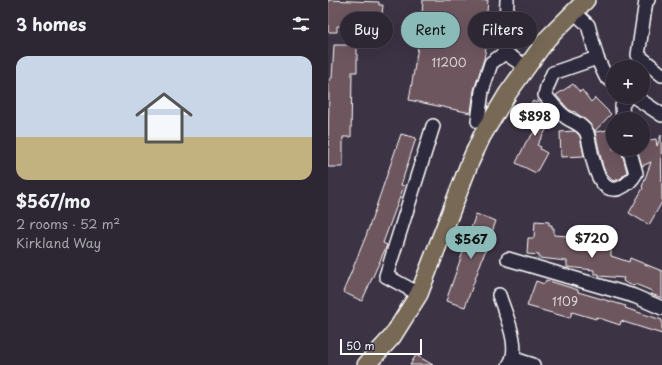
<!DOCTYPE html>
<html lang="en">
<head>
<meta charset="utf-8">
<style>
	:root { --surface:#2d2633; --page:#39323f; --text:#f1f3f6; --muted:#a7a5ac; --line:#48434e; --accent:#8bbbb9 }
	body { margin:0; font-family:"Playpen Sans",sans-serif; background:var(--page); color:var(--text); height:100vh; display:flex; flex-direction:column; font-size:15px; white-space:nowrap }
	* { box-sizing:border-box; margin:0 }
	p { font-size:13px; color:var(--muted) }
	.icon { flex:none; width:22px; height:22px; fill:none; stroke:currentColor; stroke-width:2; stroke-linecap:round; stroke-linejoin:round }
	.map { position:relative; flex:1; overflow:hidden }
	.panel { display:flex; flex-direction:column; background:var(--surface); width:328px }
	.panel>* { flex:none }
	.banner { position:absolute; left:12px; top:12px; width:262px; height:36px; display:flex; gap:8px }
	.controls { position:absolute; left:278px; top:60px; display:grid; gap:8px }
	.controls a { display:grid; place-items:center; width:44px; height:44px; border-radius:50%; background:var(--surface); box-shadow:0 4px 16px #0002,0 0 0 1px var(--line); font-size:20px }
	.scale { position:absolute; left:12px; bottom:10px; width:82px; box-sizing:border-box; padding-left:4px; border:2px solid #fff; border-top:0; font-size:11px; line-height:14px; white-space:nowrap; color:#fff; -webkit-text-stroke:3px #2f2a3d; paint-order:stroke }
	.price { position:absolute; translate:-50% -34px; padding:0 9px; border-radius:14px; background:#fff; color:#222; font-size:13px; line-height:26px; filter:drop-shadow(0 1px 2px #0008) }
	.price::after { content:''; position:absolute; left:50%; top:24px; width:12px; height:9px; margin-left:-6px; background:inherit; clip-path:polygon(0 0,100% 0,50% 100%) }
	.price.current { background:var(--accent); color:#111 }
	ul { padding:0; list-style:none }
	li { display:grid; align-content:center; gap:8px; height:212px; padding:0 16px }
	li span { display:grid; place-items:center; height:124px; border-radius:12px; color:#555 }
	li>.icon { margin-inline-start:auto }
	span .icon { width:72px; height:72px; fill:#fffc; stroke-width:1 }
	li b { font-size:17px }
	h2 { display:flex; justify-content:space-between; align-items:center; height:48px; padding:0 16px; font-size:17px }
	.pill { padding:0 14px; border-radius:18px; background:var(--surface); box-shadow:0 4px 16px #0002,0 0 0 1px var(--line); font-size:14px; line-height:36px }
	.pill.current { background:var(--accent); color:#111 }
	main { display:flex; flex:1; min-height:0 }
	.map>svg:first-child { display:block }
	.building { fill:#6e575f; stroke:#fff }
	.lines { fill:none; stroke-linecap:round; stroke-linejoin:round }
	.minor-casing { stroke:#fff; stroke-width:16 }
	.major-casing { stroke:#fff; stroke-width:20 }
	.minor { stroke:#2f2a3d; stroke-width:13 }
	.major { stroke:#776954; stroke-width:17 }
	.labels { text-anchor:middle; stroke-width:3.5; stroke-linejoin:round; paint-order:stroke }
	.number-label { font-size:12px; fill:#dbd5d7 }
</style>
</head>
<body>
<main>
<section class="panel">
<h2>3 homes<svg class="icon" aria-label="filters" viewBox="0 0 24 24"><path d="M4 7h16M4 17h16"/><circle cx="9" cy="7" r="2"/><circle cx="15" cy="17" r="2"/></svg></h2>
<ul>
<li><span style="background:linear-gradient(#c9d6e8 65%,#c2b280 0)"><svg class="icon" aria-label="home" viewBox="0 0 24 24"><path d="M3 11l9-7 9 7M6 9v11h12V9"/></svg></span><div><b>$567/mo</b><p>2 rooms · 52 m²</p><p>Kirkland Way</p></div></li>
</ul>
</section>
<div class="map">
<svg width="334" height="365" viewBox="0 0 334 365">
	<rect width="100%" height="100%" fill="#3c3344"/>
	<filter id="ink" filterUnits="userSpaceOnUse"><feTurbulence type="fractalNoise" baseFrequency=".025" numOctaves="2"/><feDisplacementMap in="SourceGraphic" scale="8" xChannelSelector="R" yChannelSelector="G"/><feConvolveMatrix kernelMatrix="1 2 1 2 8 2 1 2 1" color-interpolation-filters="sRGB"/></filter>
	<g filter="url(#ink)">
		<!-- building -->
		<g class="building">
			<polygon points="0,0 51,2 51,5 55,5 54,15 52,15 51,35 32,35 32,27 9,26 9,32 0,32"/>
			<polygon points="95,0 160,0 157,35 160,36 156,59 146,90 143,113 81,100 93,29"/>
			<polygon points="6,45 29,45 29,72 24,72 23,137 15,137 15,167 0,167 1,84 2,78 4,78"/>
			<polygon points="245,84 252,92 254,90 263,102 267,98 283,114 267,131 260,122 247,112 241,110 228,95"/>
			<polygon points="209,100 226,117 209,145 213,147 212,149 219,153 208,173 188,163 198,142 209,129 205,127 206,125 197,120 200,114 198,112 205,101 208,103"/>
			<polygon points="285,129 285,149 293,149 299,172 292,179 285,181 279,175 275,167 267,132"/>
			<polygon points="247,131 252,136 256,156 233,157 232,132"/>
			<polygon points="73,134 88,138 73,185 76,186 55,243 59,245 34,301 15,292 38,236"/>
			<polygon points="333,135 334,202 321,225 301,213 315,188 314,187 323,162 314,166 309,149 315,149 315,141 328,139 329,146"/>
			<polygon points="148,214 168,221 137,307 118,301"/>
			<polygon points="207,221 221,222 221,225 224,225 224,228 226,228 226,235 255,237 254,247 283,249 283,256 301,262 302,258 334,271 334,298 323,294 324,291 307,284 306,286 298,283 295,281 296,278 271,276 271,274 266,274 266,270 239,267 239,261 211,258 211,255 199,254 200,238 206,238"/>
			<polygon points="218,280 250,290 250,292 298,306 297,308 334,320 334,334 293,321 292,325 268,317 268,319 244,312 242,318 199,306 208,281 216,284"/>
			<polygon points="88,355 105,365 82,365"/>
		</g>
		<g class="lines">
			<!-- minor casing -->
			<g class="minor-casing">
				<g id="minor">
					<polyline points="179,0 177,53 198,67"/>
					<polyline points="320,0 318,1 310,55 334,75"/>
					<polyline points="245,11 260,25 269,58 278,77 285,82"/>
					<path d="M269,58L225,73L219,87L217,95C223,102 231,113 239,118C247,123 254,124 259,133C263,147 267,198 292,188C299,185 304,180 308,173L301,149"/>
					<polyline points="307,97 334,115"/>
					<polyline points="295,119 294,106 299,97"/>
					<polyline points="150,121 154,91 163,63 177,53"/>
					<polyline points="180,259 306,296 334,308"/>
					<polyline points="91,294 58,276 105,126"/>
					<path d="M171,295C177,314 194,348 181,365"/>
					<polyline points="186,359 205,365"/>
				</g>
			</g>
			<!-- major casing -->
			<g class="major-casing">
				<polyline id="major" points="38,365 64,337 91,294 142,162 154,136 180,93 219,39 258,0"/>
			</g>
			<!-- minor -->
			<use href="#minor" class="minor"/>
			<!-- major -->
			<use href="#major" class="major"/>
		</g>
	</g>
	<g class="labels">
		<!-- number labels -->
		<g class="number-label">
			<text x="121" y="67">11200</text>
			<text x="237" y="306">1109</text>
		</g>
	</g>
</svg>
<div class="controls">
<a>+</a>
<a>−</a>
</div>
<div class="scale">50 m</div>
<b class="price" style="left:207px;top:137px">$898</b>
<b class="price" style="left:264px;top:259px">$720</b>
<b class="price current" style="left:143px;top:260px">$567</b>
<div class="banner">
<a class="pill">Buy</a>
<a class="pill current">Rent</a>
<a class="pill">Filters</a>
</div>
</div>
</main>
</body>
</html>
